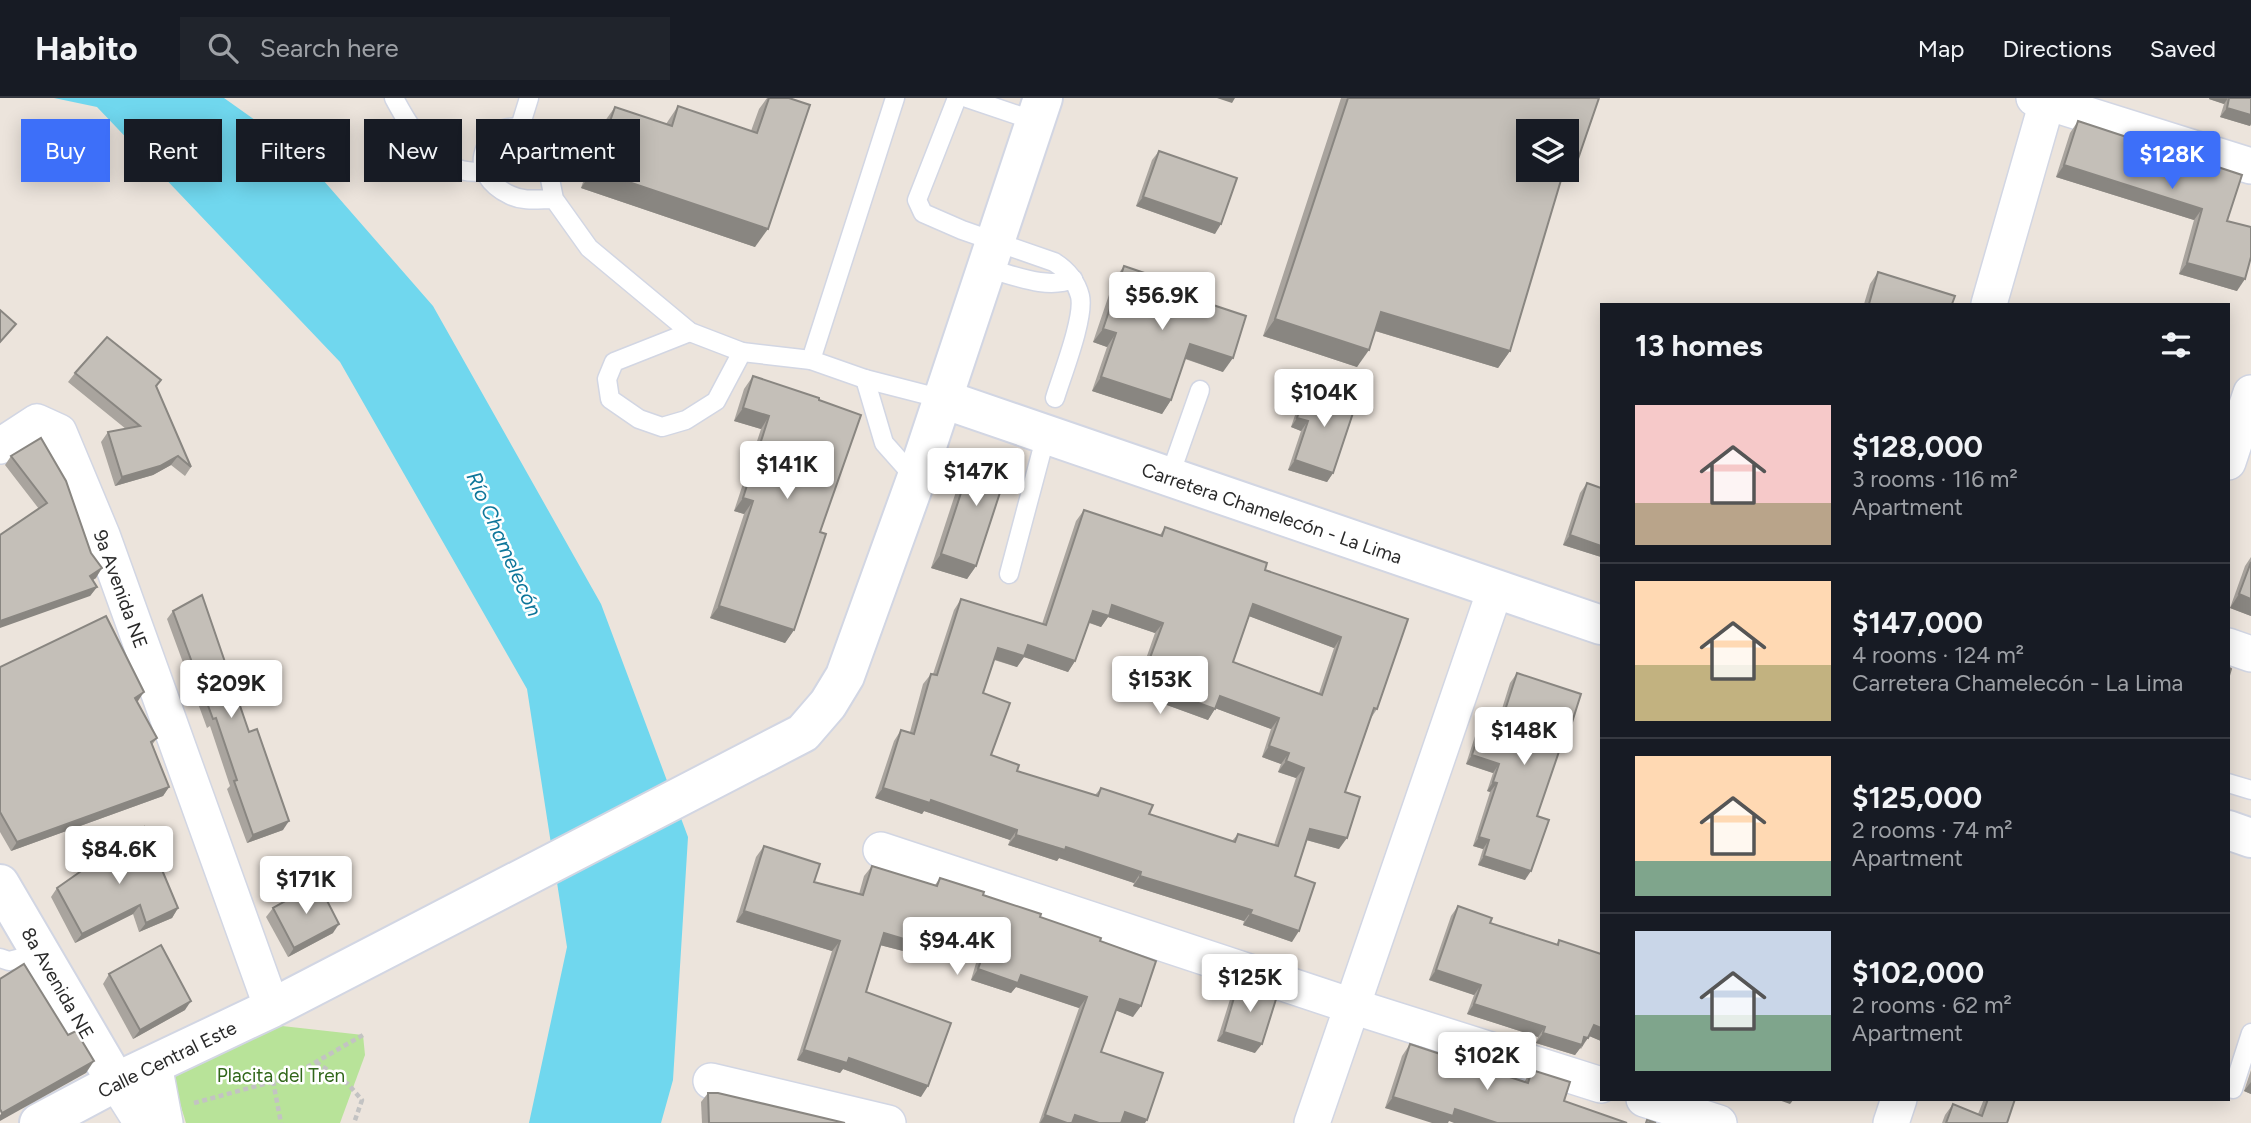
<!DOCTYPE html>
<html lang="en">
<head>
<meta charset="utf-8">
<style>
	:root { --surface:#171b24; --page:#20242c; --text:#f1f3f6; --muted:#9ea1a6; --line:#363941; --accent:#3d6ff9 }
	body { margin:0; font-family:Figtree,sans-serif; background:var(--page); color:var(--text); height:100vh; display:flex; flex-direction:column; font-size:26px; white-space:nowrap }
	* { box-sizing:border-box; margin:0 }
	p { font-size:23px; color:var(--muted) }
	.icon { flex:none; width:38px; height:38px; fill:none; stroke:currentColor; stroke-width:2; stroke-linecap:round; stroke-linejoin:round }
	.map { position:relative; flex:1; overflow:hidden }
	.sheet { position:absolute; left:1600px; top:205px; width:630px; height:798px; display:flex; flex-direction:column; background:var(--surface); border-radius:0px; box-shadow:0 4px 18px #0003 }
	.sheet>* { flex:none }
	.banner { position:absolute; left:21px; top:21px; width:665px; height:63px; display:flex; gap:14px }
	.fabs { position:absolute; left:1516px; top:21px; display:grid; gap:14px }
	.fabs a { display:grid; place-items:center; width:63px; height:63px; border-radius:0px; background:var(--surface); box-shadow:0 4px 18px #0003; font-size:35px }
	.price { position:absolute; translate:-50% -60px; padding:0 16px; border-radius:7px; background:#fff; color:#222; font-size:23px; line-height:46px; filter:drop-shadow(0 2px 4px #0008) }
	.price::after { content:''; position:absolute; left:50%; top:42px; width:21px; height:16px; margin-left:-10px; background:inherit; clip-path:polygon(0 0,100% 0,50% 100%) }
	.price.on { background:var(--accent); color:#fff }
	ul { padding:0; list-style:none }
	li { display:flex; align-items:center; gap:21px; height:175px; padding:0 35px }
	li+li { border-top:2px solid var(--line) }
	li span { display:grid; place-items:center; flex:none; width:196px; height:140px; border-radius:0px; color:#555 }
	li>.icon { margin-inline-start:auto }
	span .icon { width:84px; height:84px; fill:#fffc; stroke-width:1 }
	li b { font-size:30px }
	h2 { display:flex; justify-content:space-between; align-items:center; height:84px; padding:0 35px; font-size:30px }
	.pill { padding:0 24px; border-radius:0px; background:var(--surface); box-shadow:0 4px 18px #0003; font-size:24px; line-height:63px }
	.pill.on { background:var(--accent); color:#fff }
	header { display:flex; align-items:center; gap:42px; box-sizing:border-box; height:98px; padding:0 35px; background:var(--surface); border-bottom:2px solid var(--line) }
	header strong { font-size:33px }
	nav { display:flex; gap:38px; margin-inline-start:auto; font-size:24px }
	.search { width:490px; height:63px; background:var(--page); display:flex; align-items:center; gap:18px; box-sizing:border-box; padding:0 24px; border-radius:0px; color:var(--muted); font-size:26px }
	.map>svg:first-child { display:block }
	.green { fill:#b8e399 }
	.water { fill:#70d7ee }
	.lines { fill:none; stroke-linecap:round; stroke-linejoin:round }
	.service-casing { stroke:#d2d6e3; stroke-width:21 }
	.minor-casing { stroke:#d2d6e3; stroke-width:38 }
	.tertiary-casing { stroke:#d2d6e3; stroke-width:42 }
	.path { stroke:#c3c3c3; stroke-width:4.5; stroke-dasharray:5 3.5; stroke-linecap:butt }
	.service { stroke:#fff; stroke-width:18 }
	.minor { stroke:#fff; stroke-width:35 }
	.tertiary { stroke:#fff; stroke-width:38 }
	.wall { fill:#a9a49e; fill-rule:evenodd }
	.shaded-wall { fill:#898681 }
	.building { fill:#c4bfb8; stroke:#898681; stroke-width:2; fill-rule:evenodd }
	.labels { text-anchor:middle; stroke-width:5; stroke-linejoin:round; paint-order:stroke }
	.street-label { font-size:19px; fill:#2a2a2a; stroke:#fff }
	.park-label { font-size:19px; fill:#31671a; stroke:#fff }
	.water-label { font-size:21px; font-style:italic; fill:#0e769a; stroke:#fff }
</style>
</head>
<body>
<header>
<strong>Habito</strong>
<div class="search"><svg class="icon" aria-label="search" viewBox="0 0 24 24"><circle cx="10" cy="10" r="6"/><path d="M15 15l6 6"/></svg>Search here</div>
<nav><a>Map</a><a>Directions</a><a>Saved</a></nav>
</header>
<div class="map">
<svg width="2251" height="1025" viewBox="0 0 2251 1025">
	<rect width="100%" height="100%" fill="#ece4dc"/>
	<!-- green -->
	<polygon class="green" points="273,927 363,937 365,957 340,1025 186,1025 171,976"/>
	<!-- water -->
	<polygon class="water" points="54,0 224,0 296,51 433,208 601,506 688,739 673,982 661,1025 529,1025 567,849 527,591 340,264 97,9"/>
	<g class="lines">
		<!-- service casing -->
		<g class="service-casing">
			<g id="service">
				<path d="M394,0C412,34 440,80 483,73"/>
				<path d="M957,0L917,102L923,115L962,132L1054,164C1067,172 1076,183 1080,198C1085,219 1062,277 1055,300"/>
				<polyline points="967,0 1035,23"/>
				<polyline points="520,29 529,0"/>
				<path d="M554,101C539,101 524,104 510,97C491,88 476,71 486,49C490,40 494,34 504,31C509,29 515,30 520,29L536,42L540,47L547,66L554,101L589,150L690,234L742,254L811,262L865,281L943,301"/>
				<path d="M986,170C1014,177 1046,192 1073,181"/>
				<polyline points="690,234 614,264 607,281 610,301 639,321 662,329 686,322 716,303 742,254"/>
				<polyline points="811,262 895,0"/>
				<polyline points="865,281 884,345 916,381"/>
				<polyline points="1169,380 1200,292"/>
				<polyline points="1009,476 1046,337"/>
				<polyline points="2228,685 2251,692"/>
				<polyline points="0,860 9,863 41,855"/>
				<polyline points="2233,991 2251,935"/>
			</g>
		</g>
		<!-- minor casing -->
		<g class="minor-casing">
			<g id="minor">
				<polyline points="2034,0 2251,68"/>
				<polyline points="1989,206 2047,4"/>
				<polyline points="0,348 37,324 59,334 102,437 272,910"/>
				<polyline points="2228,364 2251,295"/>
				<polyline points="2228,548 2251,556"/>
				<polyline points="881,752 1352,908 1601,987"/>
				<polyline points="154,966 165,1025"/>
				<polyline points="711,983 888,1025"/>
				<polyline points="116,984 142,1025"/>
				<polyline points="1644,1001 1719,1025"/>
				<polyline points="1312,1025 1495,492"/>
				<polyline points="1891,1025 1899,1001"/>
			</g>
		</g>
		<!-- tertiary casing -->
		<g class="tertiary-casing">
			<g id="tertiary">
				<polyline points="943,301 1601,527"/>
				<polyline points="2228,732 2251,740"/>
				<polyline points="0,786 116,984"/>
				<polyline points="39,1025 116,984 272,910 803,635 828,606 845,578 916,381 1043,0"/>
			</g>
		</g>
		<!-- path -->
		<g class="path">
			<polyline points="316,964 348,986 362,1002 354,1025"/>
			<polyline points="273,983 281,1025"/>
			<polyline points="194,1005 290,979 363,937"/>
		</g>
		<!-- service -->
		<use href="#service" class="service"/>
		<!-- minor -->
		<use href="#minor" class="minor"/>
		<!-- tertiary -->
		<use href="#tertiary" class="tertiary"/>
	</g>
	<!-- wall -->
	<g class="wall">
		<polygon points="767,0 789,0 755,149 581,90 602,27 615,9 666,26 678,8 751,33 759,11"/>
		<polygon points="1341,0 1599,0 1578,61 1566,78 1562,76 1510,253 1498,270 1375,233 1357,269 1263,238"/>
		<polygon points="2209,0 2251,0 2251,26 2250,28 2220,19 2224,6 2209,1"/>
		<polygon points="2078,23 2227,123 2237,193 2179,176 2194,122 2056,79 2070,35"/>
		<polygon points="1159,53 1215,136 1136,108 1152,62"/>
		<polygon points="1124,168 1201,203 1223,274 1185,261 1171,302 1162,316 1092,293 1107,249 1093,244 1114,182"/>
		<polygon points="1878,174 1952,206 1864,206 1870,186"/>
		<polygon points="75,275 156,289 191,369 185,378 171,367 153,377 115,388 101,344 108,334 126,331 68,284"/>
		<polygon points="753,278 820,434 794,532 785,545 710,520 744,416 734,413 761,331 734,323 744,291"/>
		<polygon points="1307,290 1333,375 1327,384 1288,372 1301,333 1291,329 1301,299"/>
		<polygon points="41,340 96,480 93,482 97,489 90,498 39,411 5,367 11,358"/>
		<polygon points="975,352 976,468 967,481 931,470 965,366"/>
		<polygon points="1587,385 1601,390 1601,459 1563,447 1580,395"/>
		<path d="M1084,412L1160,437L1165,429L1265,472L1408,521L1377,611L1371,620L1345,694L1339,751L1306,742L1295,778L1292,844L1243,827L1244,823L1133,788L1134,785L1059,760L1057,763L1008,747L1010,742L924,713L922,716L875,700L894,643L901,632L910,634L923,586L931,576H933L954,512L961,501L1042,526L1076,423ZM1249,518L1334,550L1319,595L1233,564ZM1108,519L1155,535L1134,595L1208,622L1215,610L1271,631L1262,659L1281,666L1278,674L1296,680L1274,747L1238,736L1232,743L1149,716L1101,690L1095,697L1017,673L991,657L983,595L994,562L1017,569L1024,559L1068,574L1075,563L1089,525L1101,529Z"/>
		<polygon points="2251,459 2251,518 2230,510 2245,468"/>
		<polygon points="173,513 283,732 247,745 227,691 230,688 210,628 207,630 167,521"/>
		<polygon points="0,569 138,603 137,604 157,640 152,647 169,689 163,698 11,753 0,734"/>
		<polygon points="1517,575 1561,646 1537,718 1525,782 1478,767 1483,751 1473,748 1490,694 1487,693 1493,675 1466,666 1476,635 1482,626 1496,630 1510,585"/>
		<polygon points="764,748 814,784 859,796 864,778 872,768 935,787 940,780 1100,843 1133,919 1116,912 1101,954 1145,1025 1039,1025 1079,910 1016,889 1011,895 971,882 976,865 914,844 907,854 880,847 866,894 921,999 843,971 840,975 797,962 832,853 736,824 756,759"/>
		<polygon points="57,790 178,810 172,820 139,834 133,816 75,845 51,799"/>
		<polygon points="1458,808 1490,825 1556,847 1559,842 1601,943 1589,938 1581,951 1580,950 1575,957 1536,945 1538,939 1467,916 1474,897 1429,882 1451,818"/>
		<polygon points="273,810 333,835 288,859 266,819"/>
		<polygon points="109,876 185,912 133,941 103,886"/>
		<polygon points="1238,886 1255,955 1217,943 1232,895"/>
		<polygon points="1410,946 1524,984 1532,972 1570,984 1449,1023 1385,1010 1402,958"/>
		<polygon points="2251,972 2251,996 2244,993"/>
		<polygon points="708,995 845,1025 702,1025 701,1004"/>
		<polygon points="1984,1001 2015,1001 2007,1025 1942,1025 1945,1017 1953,1006 1978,1016"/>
	</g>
	<!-- shaded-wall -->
	<g class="shaded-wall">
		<polygon points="1217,0 1235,0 1232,5"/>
		<polygon points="2210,0 2228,0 2224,6 2209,1"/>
		<polygon points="2227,10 2251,17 2251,26 2250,28 2220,19"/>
		<polygon points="1568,57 1578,61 1566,78 1556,74 1558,72 1566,72 1566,60"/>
		<polygon points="2064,67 2202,111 2194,122 2056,79"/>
		<polygon points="593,72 768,131 755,149 581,90"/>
		<polygon points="1143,99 1221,126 1215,136 1136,108"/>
		<polygon points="2187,165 2245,181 2237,193 2179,176"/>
		<polygon points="1381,214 1510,253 1498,270 1369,231"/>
		<polygon points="1275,221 1369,252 1357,269 1263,238"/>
		<polygon points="1103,231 1116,235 1107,249 1093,244"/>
		<polygon points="1190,246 1233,260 1223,274 1181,259"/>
		<polygon points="1101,279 1171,302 1162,316 1092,293"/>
		<polygon points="743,310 769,318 761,331 734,323"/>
		<polygon points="1297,320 1308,323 1301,333 1291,329"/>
		<polygon points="178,358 171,367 153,377 115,388 122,379"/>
		<polygon points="1295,362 1333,375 1327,384 1288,372"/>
		<polygon points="743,400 753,403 744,416 734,413"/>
		<polygon points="1570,437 1601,448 1601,459 1563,447"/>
		<polygon points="941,456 976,468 967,481 931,470"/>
		<polygon points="102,470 96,480 84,487 90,478"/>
		<polygon points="97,489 90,498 0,530 0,523"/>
		<polygon points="2239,496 2251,501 2251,518 2230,510"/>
		<polygon points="1253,506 1341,539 1334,550 1246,517"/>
		<polygon points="1112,507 1163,525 1155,535 1108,519 1101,529 1085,523 1093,513"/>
		<polygon points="719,508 794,532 785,545 710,520"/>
		<polygon points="1028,547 1075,563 1068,574 1024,559 1017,569 990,560 998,550"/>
		<polygon points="1141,584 1215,611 1208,622 1134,595"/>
		<polygon points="144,594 138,603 129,609 135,600"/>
		<polygon points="1220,598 1279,620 1271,631 1212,609"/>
		<polygon points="1269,648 1289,655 1281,666 1262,659"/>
		<polygon points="1472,657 1499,666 1493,675 1466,666"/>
		<polygon points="1286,663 1304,670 1296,680 1278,674"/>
		<polygon points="1493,684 1497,685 1490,694 1487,693"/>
		<polygon points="169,689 163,698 11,753 17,744"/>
		<polygon points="883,690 931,702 1017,732 1010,742 924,713 922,716 875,700"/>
		<polygon points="289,723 283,732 247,745 253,737"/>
		<polygon points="1310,731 1347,740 1339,751 1303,741"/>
		<polygon points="1016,737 1066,749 1141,774 1134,785 1059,760 1057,763 1008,747"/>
		<polygon points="1479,739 1489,742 1483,751 1473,748"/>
		<polygon points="1484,758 1531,773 1525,782 1478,767"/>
		<polygon points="1140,778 1252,812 1244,823 1133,788"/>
		<polygon points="140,807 133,816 75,845 82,836"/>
		<polygon points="178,810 172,820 139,834 146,825"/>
		<polygon points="744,813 840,843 832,853 736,824"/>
		<polygon points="1250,816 1299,833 1292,844 1243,827"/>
		<polygon points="339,826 333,835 288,859 294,850"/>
		<polygon points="918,833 984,854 976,865 914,844 907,854 876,846 884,835"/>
		<polygon points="978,871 1021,877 1087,899 1079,910 1016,889 1011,895 971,882"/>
		<polygon points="1436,872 1481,887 1474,897 1429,882"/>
		<polygon points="1120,901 1141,908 1133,919 1112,911"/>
		<polygon points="191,903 185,912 133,941 140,932"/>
		<polygon points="1474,906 1545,929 1538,939 1467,916"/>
		<polygon points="1594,927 1601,930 1601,943 1587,937"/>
		<polygon points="1224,934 1262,946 1255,955 1217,943"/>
		<polygon points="1543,935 1584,939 1588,940 1575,957 1536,945"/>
		<polygon points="804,952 849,960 928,988 921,999 843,971 840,975 797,962"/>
		<polygon points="94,963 86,975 0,1023 0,1017 2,1015"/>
		<polygon points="2251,984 2251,996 2244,993"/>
		<polygon points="1393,999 1455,1011 1497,1025 1454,1025 1449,1023 1448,1025 1432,1025 1385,1010"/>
		<polygon points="1776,1001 1794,1001 1790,1006"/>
		<polygon points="1125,1014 1147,1022 1145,1025 1118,1025"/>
		<polygon points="1045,1017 1067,1025 1040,1025"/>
		<polygon points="1075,1017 1099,1025 1069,1025"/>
	</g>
	<!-- building -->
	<g class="building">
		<polygon points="769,0 789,0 810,7 768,131 593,72 615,9 672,28 678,8 757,35"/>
		<polygon points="1348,0 1599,0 1578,61 1568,57 1566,63 1566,33 1528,33 1528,72 1564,72 1510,253 1381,214 1369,252 1275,221"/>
		<polygon points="2229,0 2251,0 2251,17 2227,10"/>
		<polygon points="2078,23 2242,77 2227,123 2251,129 2251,159 2245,181 2187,165 2202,111 2064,67"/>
		<polygon points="1159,53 1237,80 1221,126 1143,99"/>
		<polygon points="1124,168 1203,195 1201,203 1246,218 1233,260 1190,246 1171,302 1101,279 1116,235 1103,231"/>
		<polygon points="1878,174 1955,198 1952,206 1869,206"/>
		<polygon points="0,212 16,226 0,244"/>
		<polygon points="107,239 161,282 156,288 191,369 178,358 160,368 122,379 108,334 140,328 75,275"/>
		<polygon points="753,278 819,300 819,302 861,317 820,434 826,436 794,532 719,508 753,403 743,400 769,318 743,310"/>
		<polygon points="1307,290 1356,306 1333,375 1295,362 1308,323 1297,320"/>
		<polygon points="41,340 66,383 91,455 102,470 90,478 97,489 0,523 0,437 47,405 11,358"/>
		<polygon points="975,352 1010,364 976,468 941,456"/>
		<polygon points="1587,385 1601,390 1601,448 1570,437"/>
		<path d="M1084,412L1162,438L1165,429L1267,465L1265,472L1408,521L1377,611L1374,610L1345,694L1360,699L1347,740L1310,731L1295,778L1315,785L1299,833L1250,816L1252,812L1140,778L1141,774L1066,749L1065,752L1016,737L1017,732L931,702L930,705L883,690L901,632L914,636L931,576L937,577L961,501L1046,527ZM1253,506L1341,539L1322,597L1233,564ZM1112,507L1163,525L1141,584L1215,611L1220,598L1279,620L1269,648L1289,655L1286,663L1304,670L1278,748L1238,736L1235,744L1149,716L1153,707L1101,690L1098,698L1017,673L1019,667L991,657L1010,605L983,595L998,550L1024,558L1028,547L1075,563L1093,513L1109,518Z"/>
		<polygon points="2251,464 2251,501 2239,496"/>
		<polygon points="202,497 249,634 257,631 289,723 253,737 234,683 237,682 216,620 213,621 173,513"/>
		<polygon points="106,518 144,594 135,600 157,640 151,644 169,689 17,744 0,714 0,569"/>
		<polygon points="2228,569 2231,571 2228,581"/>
		<polygon points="1517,575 1581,596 1568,637 1565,636 1537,718 1549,722 1531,773 1484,758 1489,742 1479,739 1497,685 1493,684 1499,666 1472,657 1482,626 1499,631"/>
		<polygon points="144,729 178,810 146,825 140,807 82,836 57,790"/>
		<polygon points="764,748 820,766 814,784 863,797 872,768 937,788 940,780 984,794 983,797 1041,816 1040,819 1101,840 1100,843 1156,863 1141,908 1120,901 1101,954 1163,975 1147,1022 1125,1014 1121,1025 1099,1025 1075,1017 1072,1025 1067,1025 1045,1017 1087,899 1021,877 1018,885 978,871 984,854 918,833 914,844 884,835 866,894 951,925 928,988 849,960 847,965 804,952 840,843 744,813"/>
		<polygon points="318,785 339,826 294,850 273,810"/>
		<polygon points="1458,808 1492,820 1490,825 1558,847 1559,842 1601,856 1601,930 1594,927 1588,940 1584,939 1582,947 1543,935 1545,929 1474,906 1481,887 1436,872"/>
		<polygon points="161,847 191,903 140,932 109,876"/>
		<polygon points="24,866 68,937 76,933 94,963 2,1015 0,1011 0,881"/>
		<polygon points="1238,886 1277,898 1262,946 1224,934"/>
		<polygon points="1410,946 1528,985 1532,972 1570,984 1564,1003 1627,1025 1497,1025 1455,1011 1453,1018 1393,999"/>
		<polygon points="708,995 718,995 845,1025 709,1025"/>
		<polygon points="1988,1001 2015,1001 2007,1025 1946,1025 1953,1006 1982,1018"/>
		<polygon points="1647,1022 1656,1025 1646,1025"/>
	</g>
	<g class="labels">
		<!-- street labels -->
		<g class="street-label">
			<text transform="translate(1272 415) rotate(19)" y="7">Carretera Chamelecón - La Lima</text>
			<text transform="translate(121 491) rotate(70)" y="7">9a Avenida NE</text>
			<text transform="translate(58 885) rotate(60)" y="7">8a Avenida NE</text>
			<text transform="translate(167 961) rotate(-26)" y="7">Calle Central Este</text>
		</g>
		<!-- park labels -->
		<g class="park-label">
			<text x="281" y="984">Placita del Tren</text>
		</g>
		<!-- water labels -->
		<g class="water-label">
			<text transform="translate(504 446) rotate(66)" y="7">Río Chamelecón</text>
		</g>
	</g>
</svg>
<div class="fabs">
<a><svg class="icon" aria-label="layers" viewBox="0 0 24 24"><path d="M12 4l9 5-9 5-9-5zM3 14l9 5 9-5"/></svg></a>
</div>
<b class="price on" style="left:2172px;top:93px">$128K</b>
<b class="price" style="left:1162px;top:234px">$56.9K</b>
<b class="price" style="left:1324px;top:331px">$104K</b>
<b class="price" style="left:787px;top:403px">$141K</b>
<b class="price" style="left:976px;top:410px">$147K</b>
<b class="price" style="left:1160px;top:618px">$153K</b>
<b class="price" style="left:231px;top:622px">$209K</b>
<b class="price" style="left:1524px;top:669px">$148K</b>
<b class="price" style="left:119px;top:788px">$84.6K</b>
<b class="price" style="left:306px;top:818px">$171K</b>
<b class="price" style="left:957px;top:879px">$94.4K</b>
<b class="price" style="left:1250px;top:916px">$125K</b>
<b class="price" style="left:1487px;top:994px">$102K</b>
<div class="banner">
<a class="pill on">Buy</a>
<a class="pill">Rent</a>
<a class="pill">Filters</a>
<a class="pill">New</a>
<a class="pill">Apartment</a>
</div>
<section class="sheet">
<h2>13 homes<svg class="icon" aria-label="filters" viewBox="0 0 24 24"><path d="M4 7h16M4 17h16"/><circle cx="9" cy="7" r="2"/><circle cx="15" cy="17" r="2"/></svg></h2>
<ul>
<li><span style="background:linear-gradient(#f6c9c9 70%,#b9a48a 0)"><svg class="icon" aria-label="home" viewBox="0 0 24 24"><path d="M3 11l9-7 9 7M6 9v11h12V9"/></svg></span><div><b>$128,000</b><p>3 rooms · 116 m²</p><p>Apartment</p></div></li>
<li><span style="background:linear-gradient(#ffd9b3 60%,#c2b280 0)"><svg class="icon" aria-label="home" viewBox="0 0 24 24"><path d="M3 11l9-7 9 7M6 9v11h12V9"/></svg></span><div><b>$147,000</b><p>4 rooms · 124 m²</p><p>Carretera Chamelecón - La Lima</p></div></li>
<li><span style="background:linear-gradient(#ffd9b3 75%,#7fa58c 0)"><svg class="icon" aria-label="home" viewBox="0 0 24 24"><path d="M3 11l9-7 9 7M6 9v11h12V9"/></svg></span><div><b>$125,000</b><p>2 rooms · 74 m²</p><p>Apartment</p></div></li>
<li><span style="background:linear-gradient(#c9d6e8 60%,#7fa58c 0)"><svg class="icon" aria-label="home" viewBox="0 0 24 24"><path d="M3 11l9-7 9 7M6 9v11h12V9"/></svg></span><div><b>$102,000</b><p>2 rooms · 62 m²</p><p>Apartment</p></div></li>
</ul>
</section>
</div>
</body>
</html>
